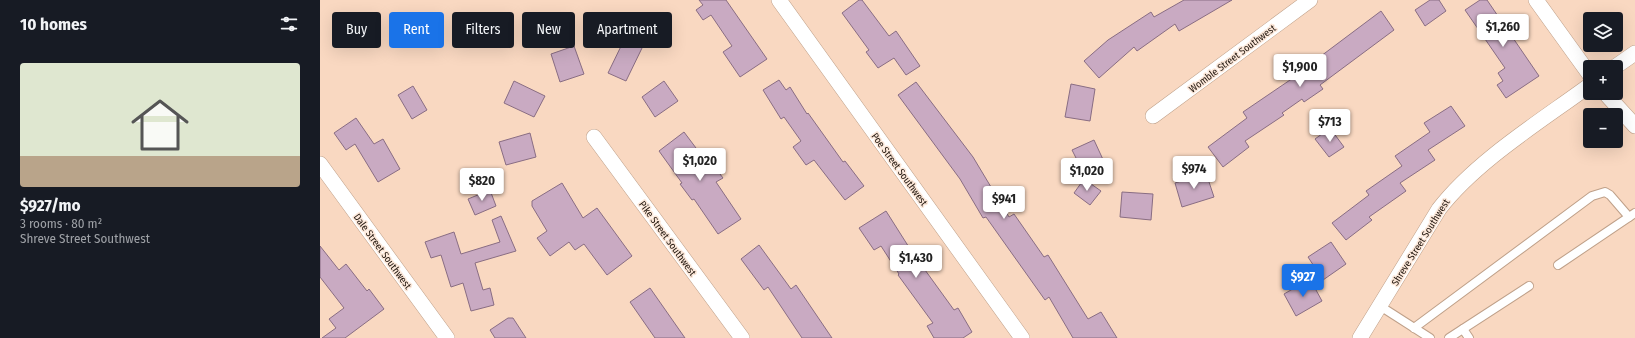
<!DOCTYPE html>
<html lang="en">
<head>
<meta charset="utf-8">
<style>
	:root { --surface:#171b24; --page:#20242c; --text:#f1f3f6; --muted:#9ea1a6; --accent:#1a73e8 }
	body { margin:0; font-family:"Fira Sans Condensed",sans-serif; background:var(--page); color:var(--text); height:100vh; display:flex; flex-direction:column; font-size:15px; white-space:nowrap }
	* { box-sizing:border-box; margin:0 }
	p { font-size:13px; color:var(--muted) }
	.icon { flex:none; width:22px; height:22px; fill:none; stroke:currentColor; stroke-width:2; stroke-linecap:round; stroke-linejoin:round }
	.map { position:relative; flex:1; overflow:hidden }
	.drawer { display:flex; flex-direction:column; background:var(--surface); width:320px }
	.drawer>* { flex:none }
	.guide { position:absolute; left:12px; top:12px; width:380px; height:36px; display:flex; gap:8px }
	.controls { position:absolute; left:1263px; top:12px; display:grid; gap:8px }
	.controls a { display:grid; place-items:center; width:40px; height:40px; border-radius:4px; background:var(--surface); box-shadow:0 4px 16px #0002; font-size:20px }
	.price { position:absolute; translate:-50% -34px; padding:0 9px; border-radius:4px; background:#fff; color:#222; font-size:13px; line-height:26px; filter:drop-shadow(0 1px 2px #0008) }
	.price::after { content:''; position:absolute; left:50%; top:24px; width:12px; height:9px; margin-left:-6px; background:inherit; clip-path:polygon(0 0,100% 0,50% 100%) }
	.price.selected { background:var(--accent); color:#fff }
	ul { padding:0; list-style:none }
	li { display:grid; align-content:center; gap:8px; height:212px; padding:0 20px }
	li span { display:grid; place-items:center; height:124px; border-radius:4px; color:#555 }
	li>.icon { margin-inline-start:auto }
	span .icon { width:72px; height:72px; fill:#fffc; stroke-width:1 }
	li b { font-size:17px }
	h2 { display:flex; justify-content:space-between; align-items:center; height:48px; padding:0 20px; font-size:17px }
	.pill { padding:0 14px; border-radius:4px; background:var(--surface); box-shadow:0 4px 16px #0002; font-size:14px; line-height:36px }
	.pill.selected { background:var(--accent); color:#fff }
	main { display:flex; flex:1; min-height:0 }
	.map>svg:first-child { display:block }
	.building { fill:#c9aac2; stroke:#896d83 }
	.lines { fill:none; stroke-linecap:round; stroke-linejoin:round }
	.lane-casing { stroke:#bfa089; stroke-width:10 }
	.street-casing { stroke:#bfa089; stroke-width:16 }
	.lane { stroke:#fff; stroke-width:8 }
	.street { stroke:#fff; stroke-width:15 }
	.labels { text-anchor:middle; stroke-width:3; stroke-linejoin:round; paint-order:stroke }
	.street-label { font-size:10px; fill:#1f140c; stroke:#fce8da }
</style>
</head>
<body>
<main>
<section class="drawer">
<h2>10 homes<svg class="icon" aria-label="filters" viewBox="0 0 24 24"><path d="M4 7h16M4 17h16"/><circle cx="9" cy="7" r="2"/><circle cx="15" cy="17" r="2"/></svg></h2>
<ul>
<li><span style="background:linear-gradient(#dfe7d0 75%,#b9a48a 0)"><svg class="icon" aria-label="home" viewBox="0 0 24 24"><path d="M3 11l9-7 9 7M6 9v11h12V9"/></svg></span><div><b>$927/mo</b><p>3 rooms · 80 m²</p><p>Shreve Street Southwest</p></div></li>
</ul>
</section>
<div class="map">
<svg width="1315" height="338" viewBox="0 0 1315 338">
	<rect width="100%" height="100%" fill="#f9d8c1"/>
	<!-- building -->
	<g class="building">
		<polygon points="379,0 406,0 447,59 420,77 403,52 412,46 391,15 383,20 376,10 383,5"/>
		<polygon points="539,0 542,0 569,36 576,31 600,66 586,75 574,58 558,68 546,52 549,50 522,13"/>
		<polygon points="864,0 912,0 859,31 855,24 817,51 814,47 779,78 764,61 788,40 831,12 834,17"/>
		<polygon points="1110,0 1119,0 1126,11 1105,26 1095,10"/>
		<polygon points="1160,0 1167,0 1219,76 1186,98 1177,85 1183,81 1178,73 1185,68 1145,10"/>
		<polygon points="1061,11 1074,30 1000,85 1003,89 984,102 982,99 962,113 964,115 925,141 929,147 903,167 888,147 927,118 923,112 998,61 997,59"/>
		<polygon points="305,38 323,46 306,81 288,73"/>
		<polygon points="254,46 264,74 240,82 231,54"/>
		<polygon points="459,80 466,90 470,87 487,114 488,113 523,162 525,161 544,186 525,200 494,160 486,165 473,147 481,141 464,117 461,119 443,90"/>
		<polygon points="194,81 225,96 214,117 184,103"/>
		<polygon points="344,81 358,101 335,117 322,97"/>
		<polygon points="596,82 653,157 689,217 694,214 724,257 728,255 768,319 781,312 797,338 753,338 729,297 725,300 666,217 663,218 640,179 578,95"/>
		<polygon points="751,84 775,89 770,121 745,117"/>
		<polygon points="93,86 107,110 92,119 78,95"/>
		<polygon points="1131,106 1145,126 1108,150 1115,160 1080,183 1086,191 1049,217 1052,220 1026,240 1012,223 1049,195 1046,191 1082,166 1075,156 1110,132 1104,123"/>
		<polygon points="36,118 54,144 63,139 80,169 58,182 35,144 26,150 14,133"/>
		<polygon points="1010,128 1024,147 1009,157 995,139"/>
		<polygon points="364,132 388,164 391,162 403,178 396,182 421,219 398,234 374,199 372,200 360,184 362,183 339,151"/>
		<polygon points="210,133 216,157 186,165 179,142"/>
		<polygon points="774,140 786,166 765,176 752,150"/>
		<polygon points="886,173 894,197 862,207 855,183"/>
		<polygon points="764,179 781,191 770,205 754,193"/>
		<polygon points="242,183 263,218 277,208 312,256 287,275 264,244 255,250 249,242 230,256 217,238 227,231 212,206 212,201"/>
		<polygon points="170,190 176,206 155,215 148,199"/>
		<polygon points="802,192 833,194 831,220 800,217"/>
		<polygon points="566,211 592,252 634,310 638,308 652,332 643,338 614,338 607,326 613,323 578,275 579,274 561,246 554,250 539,228"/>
		<polygon points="181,216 196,251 155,263 163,290 170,288 174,305 151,311 143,283 131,287 121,255 111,258 105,242 134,232 141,254 180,242 172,220"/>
		<polygon points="1011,242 1026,264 1003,280 988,257"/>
		<polygon points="439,245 471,289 476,285 512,338 482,338 448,287 444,290 421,259"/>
		<polygon points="0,246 19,270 26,264 47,291 49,289 64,309 25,338 2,338 16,328 9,319 24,308 0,277"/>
		<polygon points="990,279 1002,301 976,316 964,294"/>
		<polygon points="330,288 365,338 335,338 310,302"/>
		<polygon points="188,318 193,318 206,338 175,338 170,330"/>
	</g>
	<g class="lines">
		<!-- lane casing -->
		<g class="lane-casing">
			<g id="lane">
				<polyline points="1238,265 1315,213"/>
				<polyline points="1060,306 1110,338"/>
				<polyline points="1094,328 1272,196 1285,192 1290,195 1309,217"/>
				<polyline points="1143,329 1149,338"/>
				<polyline points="1129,338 1209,286"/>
			</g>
		</g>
		<!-- street casing -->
		<g class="street-casing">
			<g id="street">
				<polyline points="459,0 702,338"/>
				<polyline points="1216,0 1270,75"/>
				<polyline points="1295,67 1315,53"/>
				<polyline points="1285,93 1315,126"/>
				<polyline points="833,116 990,0"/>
				<polyline points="274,137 422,338"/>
				<polyline points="0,164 127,338"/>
				<path d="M1040,338L1119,209C1156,161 1221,121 1270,85"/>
			</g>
		</g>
		<!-- lane -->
		<use href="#lane" class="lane"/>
		<!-- street -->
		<use href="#street" class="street"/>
	</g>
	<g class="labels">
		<!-- street labels -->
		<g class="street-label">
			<text transform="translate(912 58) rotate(-37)" y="4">Womble Street Southwest</text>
			<text transform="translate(580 169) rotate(54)" y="4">Poe Street Southwest</text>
			<text transform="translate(348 238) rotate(54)" y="4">Pike Street Southwest</text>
			<text transform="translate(1100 242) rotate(-58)" y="4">Shreve Street Southwest</text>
			<text transform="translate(63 251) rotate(54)" y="4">Dale Street Southwest</text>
		</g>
	</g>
</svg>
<div class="controls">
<a><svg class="icon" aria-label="layers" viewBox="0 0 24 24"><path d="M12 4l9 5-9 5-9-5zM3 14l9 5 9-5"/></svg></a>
<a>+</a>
<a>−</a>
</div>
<b class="price" style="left:1183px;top:48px">$1,260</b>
<b class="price" style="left:980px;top:88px">$1,900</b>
<b class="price" style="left:1010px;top:143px">$713</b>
<b class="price" style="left:380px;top:182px">$1,020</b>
<b class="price" style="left:874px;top:190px">$974</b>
<b class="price" style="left:767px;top:192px">$1,020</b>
<b class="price" style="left:162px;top:202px">$820</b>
<b class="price" style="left:684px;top:220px">$941</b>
<b class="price" style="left:596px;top:279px">$1,430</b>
<b class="price selected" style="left:983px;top:298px">$927</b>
<div class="guide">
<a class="pill">Buy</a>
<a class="pill selected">Rent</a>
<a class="pill">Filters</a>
<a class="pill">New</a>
<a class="pill">Apartment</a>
</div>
</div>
</main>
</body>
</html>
